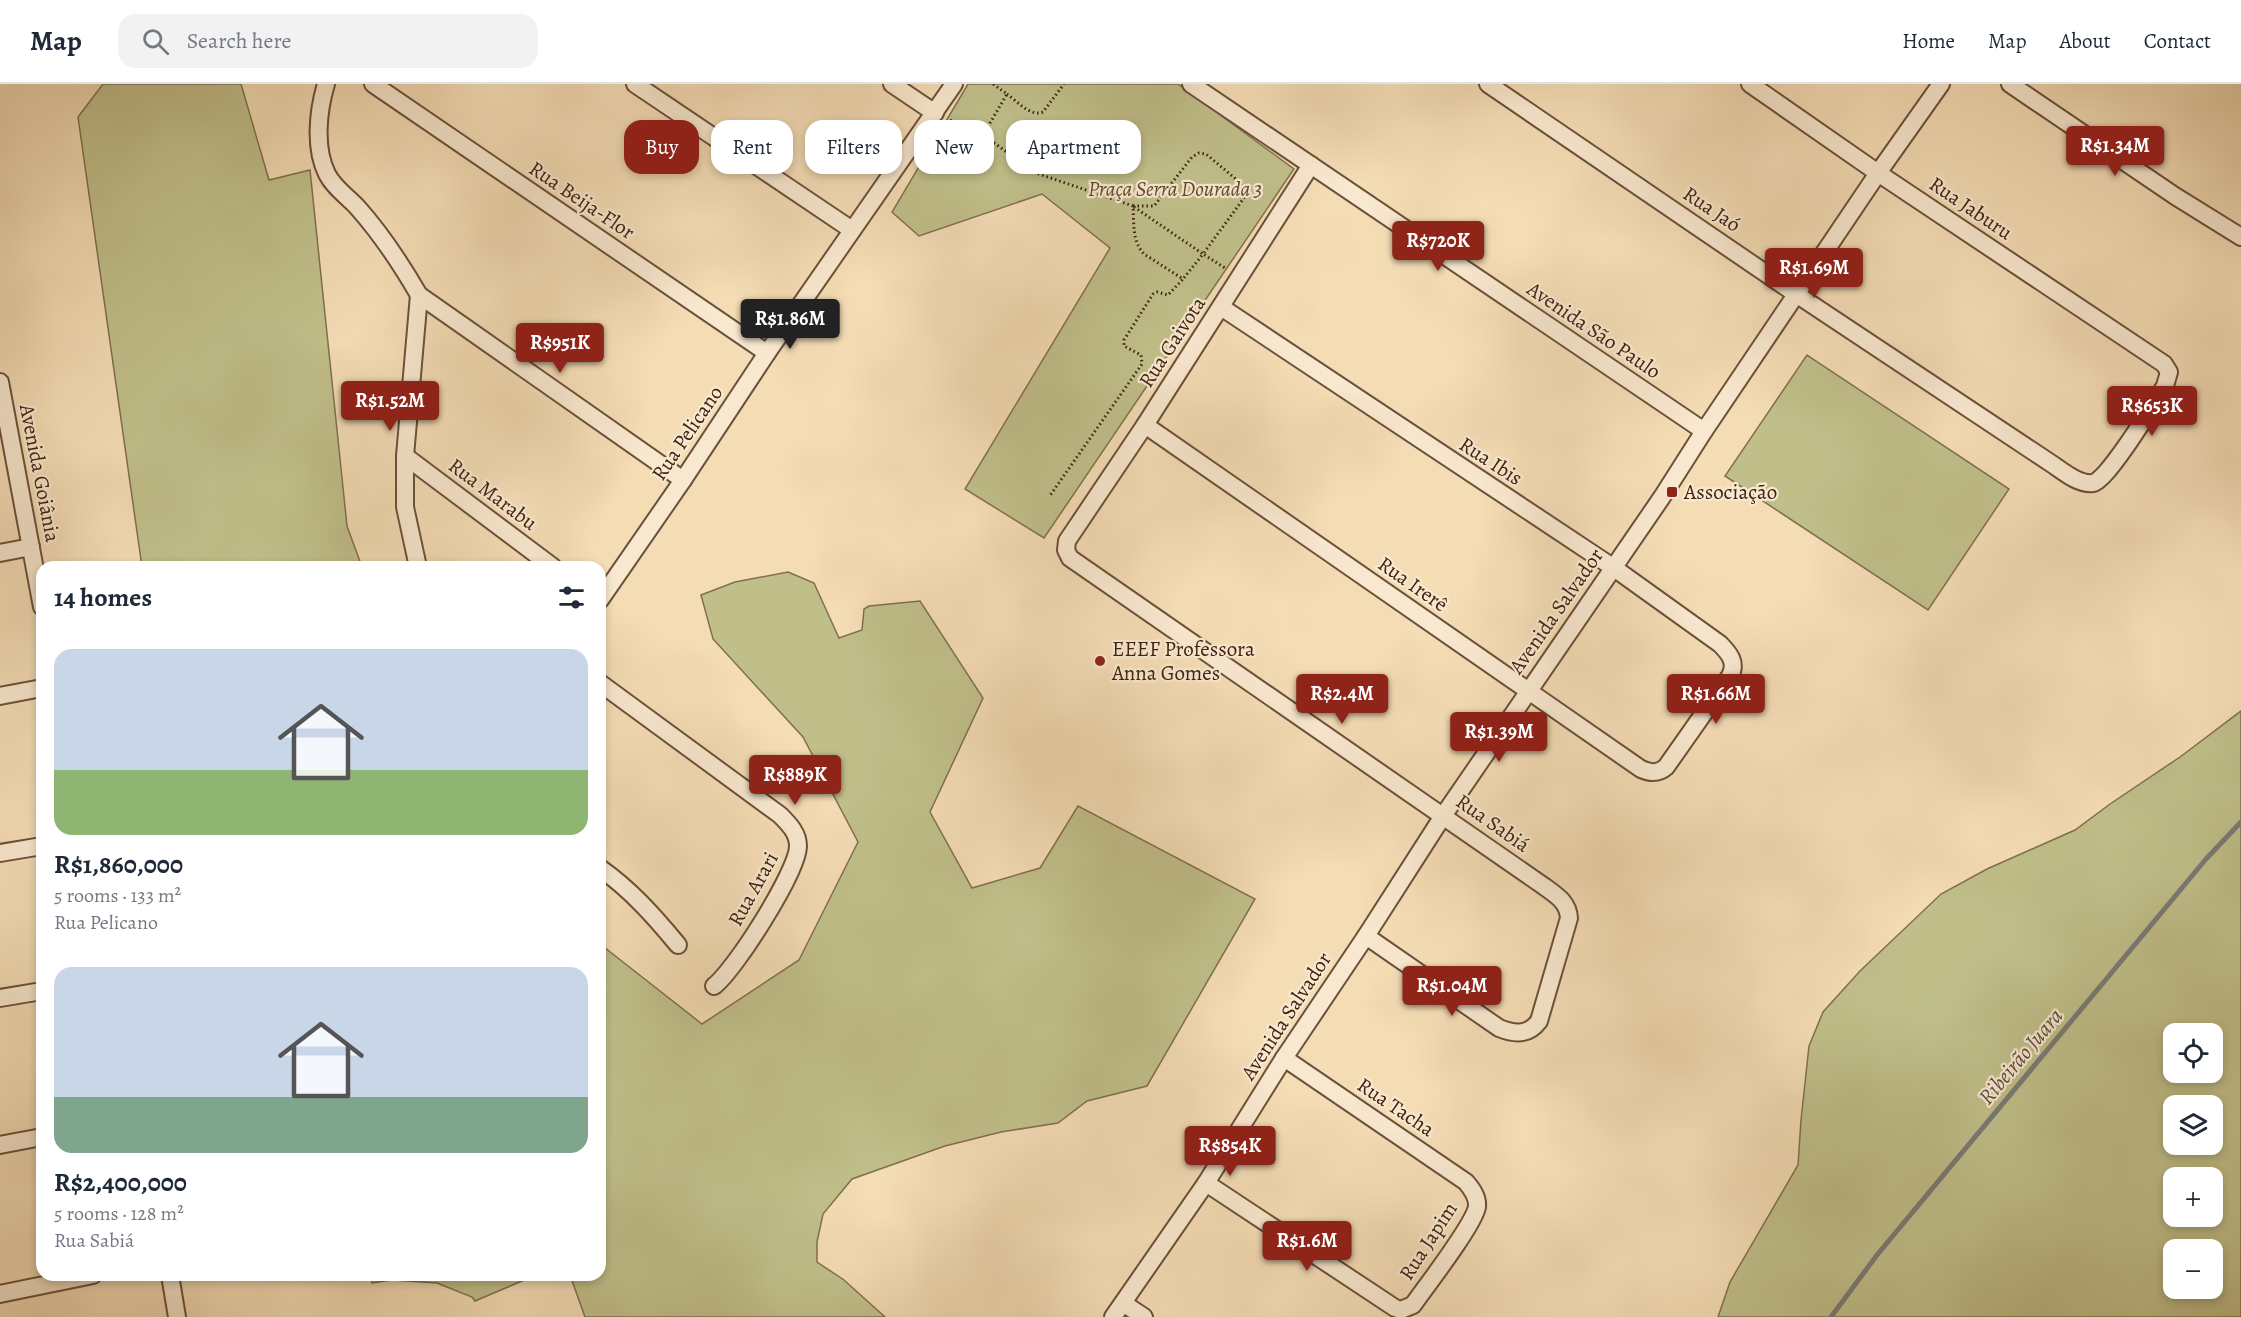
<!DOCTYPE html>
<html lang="en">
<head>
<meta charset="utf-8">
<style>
	:root { --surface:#fff; --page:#f2f2f3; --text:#1f2937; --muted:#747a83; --line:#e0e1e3; --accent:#8f2418 }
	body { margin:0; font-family:Alegreya,serif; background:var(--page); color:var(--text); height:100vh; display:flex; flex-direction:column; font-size:22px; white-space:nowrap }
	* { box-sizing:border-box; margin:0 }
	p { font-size:20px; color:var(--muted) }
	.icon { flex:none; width:33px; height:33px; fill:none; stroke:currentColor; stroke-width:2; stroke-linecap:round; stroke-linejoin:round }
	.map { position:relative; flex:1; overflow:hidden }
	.sheet { position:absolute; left:36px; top:477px; width:570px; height:720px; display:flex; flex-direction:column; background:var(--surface); border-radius:18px; box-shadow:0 3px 9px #0003 }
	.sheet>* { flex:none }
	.hud { position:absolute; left:624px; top:36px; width:570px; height:54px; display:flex; gap:12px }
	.fabs { position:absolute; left:2163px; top:939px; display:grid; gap:12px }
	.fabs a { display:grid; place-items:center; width:60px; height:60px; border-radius:12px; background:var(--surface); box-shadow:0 3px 9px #0003; font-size:30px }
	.price { position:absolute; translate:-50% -51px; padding:0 14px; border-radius:6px; background:var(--accent); color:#fff; font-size:20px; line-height:39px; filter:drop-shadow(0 2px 3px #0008) }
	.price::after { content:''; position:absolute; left:50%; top:36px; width:18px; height:14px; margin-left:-9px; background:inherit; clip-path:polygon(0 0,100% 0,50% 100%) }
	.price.active { background:#222; color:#fff }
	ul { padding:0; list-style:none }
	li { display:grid; align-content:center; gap:12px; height:318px; padding:0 18px }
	li span { display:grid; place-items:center; height:186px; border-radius:18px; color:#555 }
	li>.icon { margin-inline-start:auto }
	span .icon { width:108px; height:108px; fill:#fffc; stroke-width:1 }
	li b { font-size:26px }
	h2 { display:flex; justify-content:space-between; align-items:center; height:72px; padding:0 18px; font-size:26px }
	.chip { padding:0 21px; border-radius:18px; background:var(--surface); box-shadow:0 3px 9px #0003; font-size:21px; line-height:54px }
	.chip.active { background:var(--accent); color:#fff }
	header { display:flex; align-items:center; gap:36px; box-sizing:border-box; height:84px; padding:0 30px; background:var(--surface); border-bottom:2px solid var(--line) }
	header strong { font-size:28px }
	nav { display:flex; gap:33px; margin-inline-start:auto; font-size:21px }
	.search { width:420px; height:54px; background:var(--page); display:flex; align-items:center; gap:15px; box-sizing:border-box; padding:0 21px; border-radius:18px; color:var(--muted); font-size:22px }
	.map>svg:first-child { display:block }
	.green { fill:#c0bf8a; stroke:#80704d; stroke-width:1.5; fill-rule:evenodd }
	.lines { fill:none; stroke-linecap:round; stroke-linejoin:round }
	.stream { stroke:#7a7c76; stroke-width:5 }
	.minor-casing { stroke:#6c5039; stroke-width:20 }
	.path { stroke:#3f2210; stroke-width:3; stroke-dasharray:1.5 3; stroke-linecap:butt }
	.minor { stroke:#f8e8cf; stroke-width:16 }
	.poi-dot { fill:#8f2418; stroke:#f8e8cf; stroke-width:2 }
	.labels { text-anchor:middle; stroke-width:4.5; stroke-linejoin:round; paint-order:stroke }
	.park-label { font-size:21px; font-style:italic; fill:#5f492e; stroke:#f8e8cf }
	.street-label { font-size:21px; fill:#3f2210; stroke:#f8e8cf }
	.poi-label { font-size:21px; fill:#3f2210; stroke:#f8e8cf; text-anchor:start }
	.water-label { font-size:22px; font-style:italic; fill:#5d4f43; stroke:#f8e8cf }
</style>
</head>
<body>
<header>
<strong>Map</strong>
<div class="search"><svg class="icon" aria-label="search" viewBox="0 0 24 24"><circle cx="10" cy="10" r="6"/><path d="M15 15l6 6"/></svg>Search here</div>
<nav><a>Home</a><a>Map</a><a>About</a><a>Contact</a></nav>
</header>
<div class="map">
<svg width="2241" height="1233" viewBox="0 0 2241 1233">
	<rect width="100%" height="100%" fill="#f4dcb5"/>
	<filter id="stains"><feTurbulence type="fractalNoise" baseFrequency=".00333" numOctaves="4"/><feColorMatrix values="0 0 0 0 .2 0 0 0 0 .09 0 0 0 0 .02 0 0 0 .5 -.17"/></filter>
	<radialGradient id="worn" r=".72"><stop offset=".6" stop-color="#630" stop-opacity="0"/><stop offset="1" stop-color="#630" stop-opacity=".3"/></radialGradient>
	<!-- green -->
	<g class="green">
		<polygon points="103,0 241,0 269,96 310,86 347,442 362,483 142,483 78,33"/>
		<polygon points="968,0 1178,0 1294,85 1044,454 965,405 1110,164 1042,110 919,152 892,128"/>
		<polygon points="1807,271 2009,405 1928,526 1725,392"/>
		<polygon points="788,488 814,499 839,554 862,546 864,525 869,522 920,517 983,614 930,728 972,804 1040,784 1078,722 1255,815 1147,1002 1087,1017 1058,1039 1001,1048 945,1062 852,1095 823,1130 817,1158 817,1178 844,1196 885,1233 585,1233 570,1191 600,1191 600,860 702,940 799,876 858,758 803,653 713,555 701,511 735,498"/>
		<path d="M2241,627V1233H1718L1730,1198L1798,1081L1801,1036L1809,962L1823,928L1860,887L1941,810L1987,785L2075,746L2110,720L2180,673ZM2174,950H2212V988H2174ZM2174,1022H2212V1060H2174ZM2174,1094H2212V1132H2174ZM2174,1166H2212V1204H2174Z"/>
		<polygon points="370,1191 536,1191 475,1217 472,1213 437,1199 392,1196 372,1199"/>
	</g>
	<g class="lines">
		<!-- stream -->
		<polyline class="stream" points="1831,1233 1877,1171 2206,775 2241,738"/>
		<!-- minor casing -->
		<g class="minor-casing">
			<g id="minor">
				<path d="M326,0C318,27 314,64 327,90C334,104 348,113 358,124C382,151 401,180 419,211L683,396"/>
				<polyline points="373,0 767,269"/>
				<polyline points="635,0 852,146"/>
				<polyline points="892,0 935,29"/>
				<polyline points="1191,0 1704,347"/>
				<path d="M1488,0L1796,210L2055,382C2065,389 2080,401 2093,399C2107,397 2155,318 2165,302L2169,288L2164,280L1878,89L1750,0"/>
				<polyline points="2010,0 2175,112 2241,153"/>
				<path d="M1311,81L1145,341L1067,457L1066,466L1070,474L1545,803C1557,812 1568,818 1569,834L1539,937C1528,952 1514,950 1499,944L1366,852"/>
				<polyline points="0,298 42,523"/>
				<path d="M1145,341L1641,685C1650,689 1658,690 1666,683L1730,592C1737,579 1730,570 1720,560L1614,484L1221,223"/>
				<polyline points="405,372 553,483"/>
				<polyline points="0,469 31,463"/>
				<polyline points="418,483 405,423 405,372 419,211"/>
				<polyline points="600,516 683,396 767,269 954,0"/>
				<path d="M600,599L780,731C789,740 798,749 798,762C798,787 735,886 714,902"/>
				<polyline points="0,612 42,604"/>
				<polyline points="0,769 42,762"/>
				<path d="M600,784C631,806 654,832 678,861"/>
				<polyline points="0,914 42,907"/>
				<polyline points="0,1061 42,1053"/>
				<path d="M1206,1099L1395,1224L1401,1226L1413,1221C1427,1201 1473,1142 1477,1123C1478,1113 1472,1105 1466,1098L1284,974"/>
				<polyline points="170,1191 177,1233"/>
				<polyline points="0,1210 93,1191"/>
				<polyline points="1123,1219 1144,1233"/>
				<polyline points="1113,1233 1206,1099 1284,974 1366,852 1443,732 1662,413 1704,347 1878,89 1941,0"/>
			</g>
		</g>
		<!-- path -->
		<g class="path">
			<path d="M1007,10C1017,17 1030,33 1043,28L1064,0"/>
			<path d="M950,36L983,51L1036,89L1133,122C1134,139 1132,157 1144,170L1183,195L1168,211L1157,208L1153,210L1124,256V262L1141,271L1142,280L1049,413"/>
			<polyline points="983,51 1007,10 993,0"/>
			<polyline points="1133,122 1154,122 1192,73 1199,69 1206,70 1237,96 1243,104 1244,114 1203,170 1225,184"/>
			<polyline points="1134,123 1203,170 1183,195"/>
		</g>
		<!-- minor -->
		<use href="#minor" class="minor"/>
	</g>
	<!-- markers -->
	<g class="poi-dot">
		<rect x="1666" y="402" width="12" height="12" rx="3"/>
		<circle cx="1100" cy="577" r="6"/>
	</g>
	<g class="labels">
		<!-- park labels -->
		<g class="park-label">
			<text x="1175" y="112">Praça Serra Dourada 3</text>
		</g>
		<!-- street labels -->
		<g class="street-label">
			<text transform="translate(582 116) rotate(34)" y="7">Rua Beija-Flor</text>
			<text transform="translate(1971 124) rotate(34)" y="7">Rua Jaburu</text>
			<text transform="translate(1712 125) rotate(34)" y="7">Rua Jaó</text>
			<text transform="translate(1594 246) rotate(34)" y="7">Avenida São Paulo</text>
			<text transform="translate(1172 258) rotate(-57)" y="7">Rua Gaivota</text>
			<text transform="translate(687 349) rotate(-56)" y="7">Rua Pelicano</text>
			<text transform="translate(1491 377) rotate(33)" y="7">Rua Ibis</text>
			<text transform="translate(40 389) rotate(79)" y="7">Avenida Goiânia</text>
			<text transform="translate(493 410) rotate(37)" y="7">Rua Marabu</text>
			<text transform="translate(1413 500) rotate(35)" y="7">Rua Irerê</text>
			<text transform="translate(1556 527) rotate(-55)" y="7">Avenida Salvador</text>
			<text transform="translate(1493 739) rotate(35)" y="7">Rua Sabiá</text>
			<text transform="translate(753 805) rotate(-61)" y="7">Rua Arari</text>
			<text transform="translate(1286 932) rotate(-57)" y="7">Avenida Salvador</text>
			<text transform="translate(1396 1023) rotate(34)" y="7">Rua Tacha</text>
			<text transform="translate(1428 1157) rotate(-57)" y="7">Rua Japim</text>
		</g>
		<!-- poi labels -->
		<g class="poi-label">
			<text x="1684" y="415">Associação</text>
			<text x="1112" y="572">EEEF Professora<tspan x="1112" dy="24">Anna Gomes</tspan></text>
		</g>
		<!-- water labels -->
		<g class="water-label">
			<text transform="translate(2020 972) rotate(-50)" y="8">Ribeirão Juara</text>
		</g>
	</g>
	<rect width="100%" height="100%" filter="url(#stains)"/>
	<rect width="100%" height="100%" fill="url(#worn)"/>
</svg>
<div class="fabs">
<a><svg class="icon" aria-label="locate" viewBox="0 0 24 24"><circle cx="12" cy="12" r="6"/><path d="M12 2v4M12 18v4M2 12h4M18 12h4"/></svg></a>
<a><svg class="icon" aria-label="layers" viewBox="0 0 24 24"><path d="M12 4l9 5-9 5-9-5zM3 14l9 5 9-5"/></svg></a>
<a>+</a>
<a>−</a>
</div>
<b class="price" style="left:2115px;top:93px">R$1.34M</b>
<b class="price" style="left:1438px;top:188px">R$720K</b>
<b class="price" style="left:1814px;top:215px">R$1.69M</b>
<b class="price active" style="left:790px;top:266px">R$1.86M</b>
<b class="price" style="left:560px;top:290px">R$951K</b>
<b class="price" style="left:390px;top:348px">R$1.52M</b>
<b class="price" style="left:2152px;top:353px">R$653K</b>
<b class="price" style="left:1342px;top:641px">R$2.4M</b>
<b class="price" style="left:1716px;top:641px">R$1.66M</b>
<b class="price" style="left:1499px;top:679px">R$1.39M</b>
<b class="price" style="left:795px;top:722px">R$889K</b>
<b class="price" style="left:1452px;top:933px">R$1.04M</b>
<b class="price" style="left:1230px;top:1093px">R$854K</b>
<b class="price" style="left:1307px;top:1188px">R$1.6M</b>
<div class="hud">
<a class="chip active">Buy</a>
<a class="chip">Rent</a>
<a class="chip">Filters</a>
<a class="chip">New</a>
<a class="chip">Apartment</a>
</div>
<section class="sheet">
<h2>14 homes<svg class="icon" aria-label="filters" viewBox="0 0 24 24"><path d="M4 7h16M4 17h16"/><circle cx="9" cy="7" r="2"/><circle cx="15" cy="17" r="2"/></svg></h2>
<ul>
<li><span style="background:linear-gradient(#c9d6e8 65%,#8fb573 0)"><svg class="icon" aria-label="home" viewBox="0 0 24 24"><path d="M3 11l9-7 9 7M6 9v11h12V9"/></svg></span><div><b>R$1,860,000</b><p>5 rooms · 133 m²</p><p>Rua Pelicano</p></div></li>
<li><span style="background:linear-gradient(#c9d6e8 70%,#7fa58c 0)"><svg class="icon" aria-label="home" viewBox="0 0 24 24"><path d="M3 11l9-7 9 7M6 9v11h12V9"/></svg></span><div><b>R$2,400,000</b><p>5 rooms · 128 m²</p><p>Rua Sabiá</p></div></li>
</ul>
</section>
</div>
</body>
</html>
